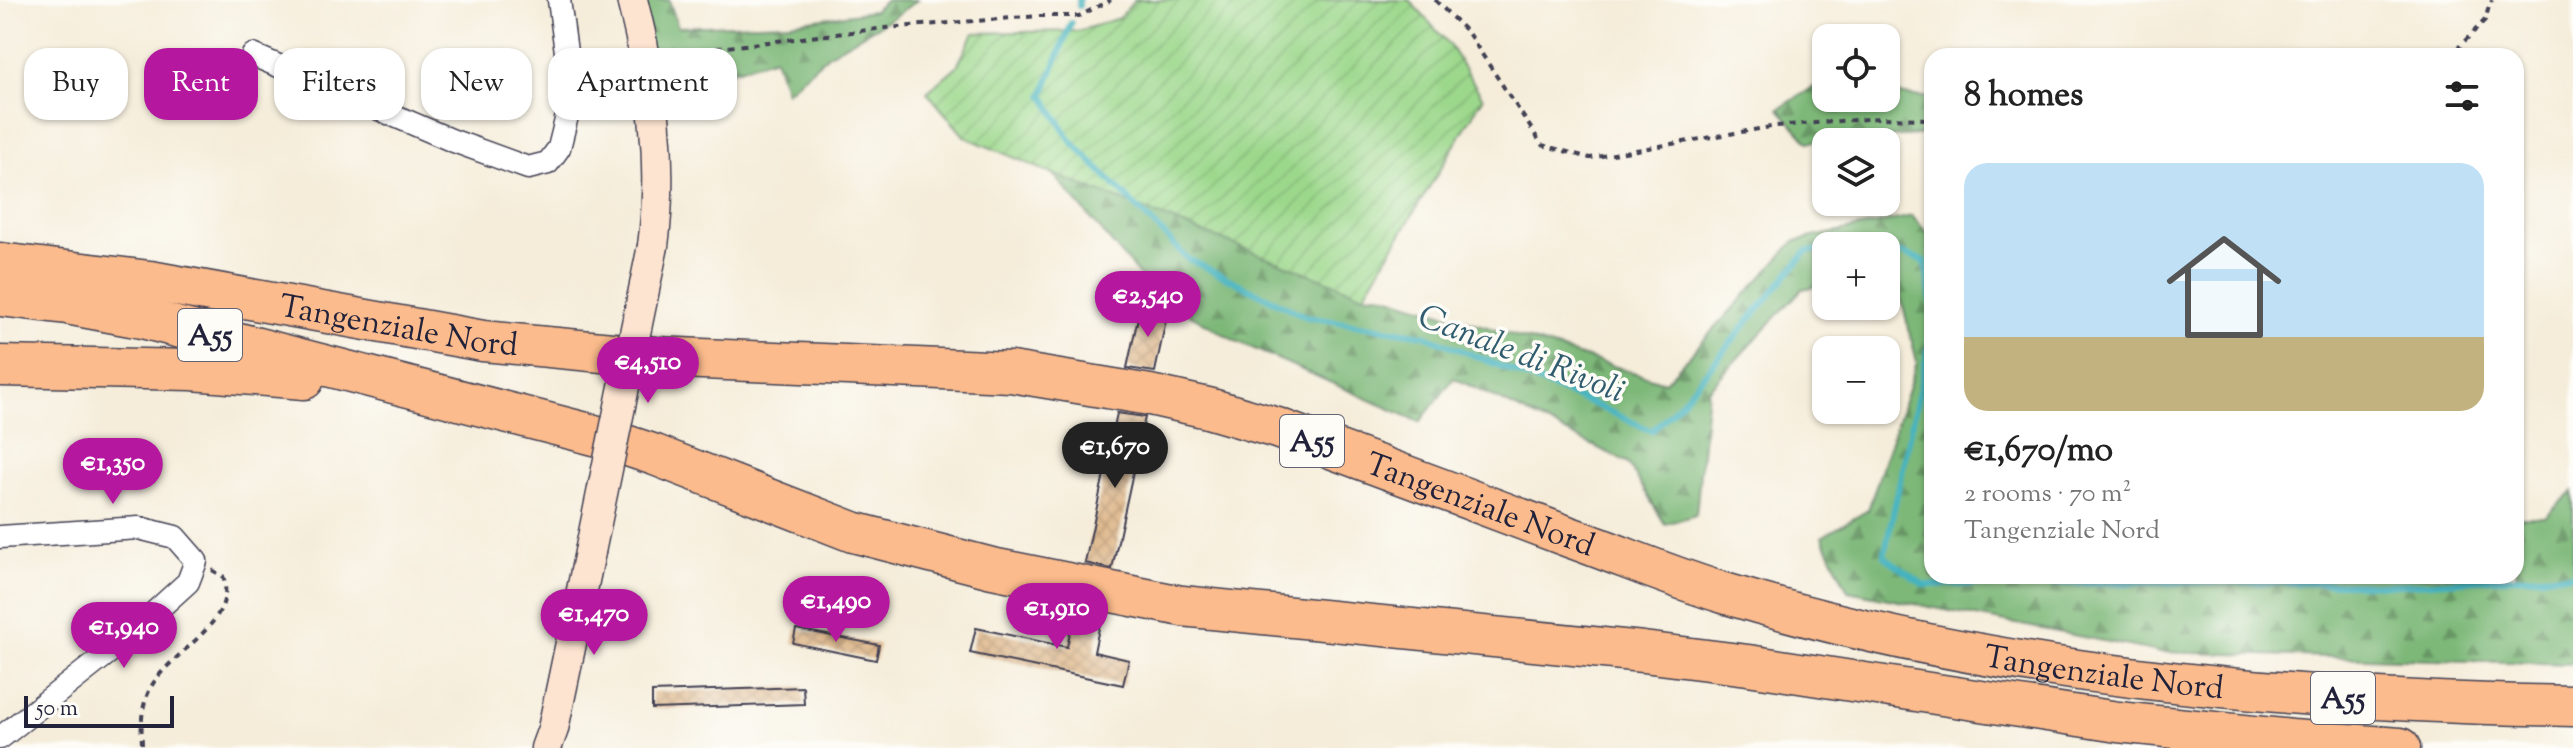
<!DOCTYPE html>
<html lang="en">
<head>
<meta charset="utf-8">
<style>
	:root { --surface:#fff; --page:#f2f2f2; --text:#222; --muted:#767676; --line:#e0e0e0; --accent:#b5179e }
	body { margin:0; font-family:"Sorts Mill Goudy",serif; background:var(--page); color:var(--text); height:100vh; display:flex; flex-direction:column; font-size:30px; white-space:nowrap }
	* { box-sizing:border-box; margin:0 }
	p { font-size:26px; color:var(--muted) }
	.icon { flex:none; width:44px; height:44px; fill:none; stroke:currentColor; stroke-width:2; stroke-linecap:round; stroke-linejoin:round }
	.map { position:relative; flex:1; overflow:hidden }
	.details { position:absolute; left:1924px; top:48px; width:600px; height:536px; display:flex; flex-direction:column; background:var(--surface); border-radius:24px; box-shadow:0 2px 6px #0004 }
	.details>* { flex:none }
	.hud { position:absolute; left:24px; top:48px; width:760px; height:72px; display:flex; gap:16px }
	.tools { position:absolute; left:1812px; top:24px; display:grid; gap:16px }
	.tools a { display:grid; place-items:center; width:88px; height:88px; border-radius:16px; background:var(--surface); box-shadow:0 2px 6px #0004; font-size:40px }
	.scale { position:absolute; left:24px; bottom:20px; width:150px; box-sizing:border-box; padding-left:8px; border:4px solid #22223b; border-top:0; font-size:22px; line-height:28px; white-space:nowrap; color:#22223b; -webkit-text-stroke:6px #fdfcf7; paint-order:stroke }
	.price { position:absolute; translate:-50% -68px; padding:0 18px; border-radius:28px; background:var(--accent); color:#fff; font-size:26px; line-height:52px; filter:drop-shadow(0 2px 4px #0008) }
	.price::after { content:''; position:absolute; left:50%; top:48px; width:24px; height:18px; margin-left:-12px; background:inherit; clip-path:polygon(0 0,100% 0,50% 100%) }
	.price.active { background:#222; color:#fff }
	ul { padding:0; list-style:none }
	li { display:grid; align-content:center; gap:16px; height:424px; padding:0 40px }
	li+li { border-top:2px solid var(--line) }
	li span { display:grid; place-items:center; height:248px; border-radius:24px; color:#555 }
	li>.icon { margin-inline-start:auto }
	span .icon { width:144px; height:144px; fill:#fffc; stroke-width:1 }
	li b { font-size:34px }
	h2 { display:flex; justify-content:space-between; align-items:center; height:96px; padding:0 40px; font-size:34px }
	.pill { padding:0 28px; border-radius:24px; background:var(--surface); box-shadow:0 2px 6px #0004; font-size:28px; line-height:72px }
	.pill.active { background:var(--accent); color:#fff }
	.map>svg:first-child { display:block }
	.forest { fill:url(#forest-firs); stroke:#506d5a; stroke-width:2 }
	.garden { fill:url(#garden-furrows); stroke:#5f7d64; stroke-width:2 }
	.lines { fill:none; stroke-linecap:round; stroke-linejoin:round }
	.stream { stroke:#45b3c0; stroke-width:6 }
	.building { fill:url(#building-cross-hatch) }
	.street-casing { stroke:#424053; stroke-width:25 }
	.secondary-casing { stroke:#424053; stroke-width:33 }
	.highway-casing { stroke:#424053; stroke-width:43 }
	.path { stroke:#424053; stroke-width:4; stroke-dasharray:6 6; stroke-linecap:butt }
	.street { stroke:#fff; stroke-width:22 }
	.secondary { stroke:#fde4d1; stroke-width:30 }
	.highway { stroke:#fbbb8c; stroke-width:40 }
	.secondary-bridge-casing { stroke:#424053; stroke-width:33; stroke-linecap:butt }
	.secondary-bridge { stroke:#fde4d1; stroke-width:30 }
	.labels { text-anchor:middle; stroke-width:7; stroke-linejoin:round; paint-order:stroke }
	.shield { fill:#fdfcf7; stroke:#646373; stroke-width:2 }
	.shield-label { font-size:30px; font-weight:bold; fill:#22223b }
	.street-label { font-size:32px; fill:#22223b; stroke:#fdfcf7 }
	.water-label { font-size:34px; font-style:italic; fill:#305c70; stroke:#fdfcf7 }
</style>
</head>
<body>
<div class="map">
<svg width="2573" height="748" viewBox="0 0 2573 748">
	<defs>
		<pattern id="forest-firs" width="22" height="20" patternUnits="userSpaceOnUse" patternTransform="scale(2)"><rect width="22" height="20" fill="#7db878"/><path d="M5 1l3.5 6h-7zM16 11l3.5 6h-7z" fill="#669564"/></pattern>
		<pattern id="garden-furrows" width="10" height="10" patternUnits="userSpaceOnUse" patternTransform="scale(2)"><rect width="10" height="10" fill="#9cd88c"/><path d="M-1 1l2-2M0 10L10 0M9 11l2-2" fill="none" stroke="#86b97a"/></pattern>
		<pattern id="building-cross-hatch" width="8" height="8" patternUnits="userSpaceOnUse" patternTransform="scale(2)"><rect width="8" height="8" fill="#dfb98e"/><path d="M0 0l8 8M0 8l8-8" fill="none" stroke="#bf9f7b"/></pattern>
	</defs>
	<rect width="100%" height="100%" fill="#fdfcf7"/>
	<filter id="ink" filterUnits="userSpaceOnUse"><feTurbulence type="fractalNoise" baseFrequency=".0125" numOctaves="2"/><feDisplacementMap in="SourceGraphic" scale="16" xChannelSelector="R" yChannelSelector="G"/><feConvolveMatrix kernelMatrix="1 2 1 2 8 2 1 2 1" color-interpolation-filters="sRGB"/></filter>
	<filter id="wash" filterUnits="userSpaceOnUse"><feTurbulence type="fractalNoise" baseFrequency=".006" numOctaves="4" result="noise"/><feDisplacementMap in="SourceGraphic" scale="32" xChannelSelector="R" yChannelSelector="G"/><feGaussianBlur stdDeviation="1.8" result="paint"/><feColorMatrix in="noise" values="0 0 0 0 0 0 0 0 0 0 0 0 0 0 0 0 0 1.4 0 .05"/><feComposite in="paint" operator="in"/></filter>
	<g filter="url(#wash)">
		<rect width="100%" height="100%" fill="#f5edda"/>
		<!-- forest -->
		<g class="forest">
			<polygon points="631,0 669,0 678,27 789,23 873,11 887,0 917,0 897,15 829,54 786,92 775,58 674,88 647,57"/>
			<polygon points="1815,86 1826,87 1826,98 1886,98 1886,93 1932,98 1932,134 1808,142 1779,109"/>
			<polygon points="1023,129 1364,295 1380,294 1665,382 1795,241 1912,216 1932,238 1932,487 1925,535 1932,540 1932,576 2516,576 2516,517 2545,517 2573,491 2573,664 2159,652 1848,591 1822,537 1868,510 1917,362 1895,274 1886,275 1886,246 1826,246 1826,285 1802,289 1708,390 1696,515 1665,524 1627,462 1454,378 1420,422 1234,340 1155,294 1053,174"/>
		</g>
		<!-- garden -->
		<polygon class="garden" points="1135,0 1409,0 1448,43 1483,98 1364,295 1053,174 965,137 927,92 957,66 974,33 1079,31 1119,18"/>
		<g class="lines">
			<!-- stream -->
			<g class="stream">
				<polyline points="1079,0 1079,6"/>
				<polyline points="1071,23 1043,95 1071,141 1188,259 1307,317 1424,335 1595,405 1652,431 1683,400 1807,251 1826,250"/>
				<polyline points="1886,248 1925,261 1932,308"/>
				<polyline points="1932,330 1884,556 1924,585 2238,582 2398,585 2573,574"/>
			</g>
		</g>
		<g id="blocks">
			<!-- building -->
			<g class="building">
				<polygon points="1141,304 1168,310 1155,372 1127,368"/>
				<polygon points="1117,413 1145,417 1112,569 1085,563"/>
				<polygon points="1075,608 1102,614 1094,652 1129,660 1123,685 970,653 976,628 1067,647"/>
				<polygon points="796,629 879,645 876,660 793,643"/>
				<polygon points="803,687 804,704 652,709 652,692"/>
			</g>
		</g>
	</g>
	<g filter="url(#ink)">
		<use href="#blocks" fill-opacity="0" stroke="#424053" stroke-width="2"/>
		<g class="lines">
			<!-- street casing -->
			<g class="street-casing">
				<g id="street">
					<polyline points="253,55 451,140 528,168 548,163 559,148 567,116 569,74 559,0"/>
					<polyline points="0,537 139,528 175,537 196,561 188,582 122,642 0,738"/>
				</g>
			</g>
			<!-- secondary casing -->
			<g class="secondary-casing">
				<g id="secondary">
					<path d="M632,0C653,82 664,161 653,246"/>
					<polyline points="546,748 553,729 590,552"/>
				</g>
			</g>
			<!-- highway casing -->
			<g class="highway-casing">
				<g id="highway">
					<path id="s1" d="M0,263L150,281L483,341L656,357L1011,372L1150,395L1208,408L1277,428C1375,464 1474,501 1572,538C1623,556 1673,578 1724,593C1998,676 2288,701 2573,706"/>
					<polyline points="0,296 67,304 142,318 598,436 655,455 853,532 992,568 1182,606 1643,652 1748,665 2118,722 2292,740 2400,748"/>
					<polyline points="0,366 192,370 304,379"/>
				</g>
			</g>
			<!-- path -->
			<g class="path">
				<polyline points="1435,0 1468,33 1542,145 1590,158 1776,126 1879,118 1932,119"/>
				<polyline points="669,54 885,28 1039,16 1079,16 1111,0"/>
				<polyline points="2446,56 2456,50 2485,20 2491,0"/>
				<path d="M142,744C141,724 141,707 150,689C168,652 239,624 223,576L212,570"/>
			</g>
			<!-- street -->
			<use href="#street" class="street"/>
			<!-- secondary -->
			<use href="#secondary" class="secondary"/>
			<!-- highway -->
			<use href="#highway" class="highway"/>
			<!-- secondary-bridge casing -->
			<g class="secondary-bridge-casing">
				<polyline id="secondary-bridge" points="590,552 653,246"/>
			</g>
			<!-- secondary-bridge -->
			<use href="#secondary-bridge" class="secondary-bridge"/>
		</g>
	</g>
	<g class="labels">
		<!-- shield labels -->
		<g class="shield">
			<rect x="178" y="309" width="64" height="52" rx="6"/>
			<rect x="1280" y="415" width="64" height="52" rx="6"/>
			<rect x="2311" y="672" width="64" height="52" rx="6"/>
		</g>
		<g class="shield-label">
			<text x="210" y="345">A55</text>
			<text x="1312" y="451">A55</text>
			<text x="2343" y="708">A55</text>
		</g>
		<!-- street labels -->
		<g class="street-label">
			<text dy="11" stroke="none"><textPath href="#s1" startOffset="404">Tangenziale Nord</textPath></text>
			<text dy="11" stroke="none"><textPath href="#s1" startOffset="1508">Tangenziale Nord</textPath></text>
			<text dy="11" stroke="none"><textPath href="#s1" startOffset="2156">Tangenziale Nord</textPath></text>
		</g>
		<!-- water labels -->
		<g class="water-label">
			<text transform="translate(1522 352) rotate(21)" y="12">Canale di Rivoli</text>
		</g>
	</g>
</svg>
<div class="tools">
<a><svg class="icon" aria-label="locate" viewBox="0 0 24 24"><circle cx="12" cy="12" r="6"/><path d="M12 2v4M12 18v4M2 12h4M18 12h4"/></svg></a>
<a><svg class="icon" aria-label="layers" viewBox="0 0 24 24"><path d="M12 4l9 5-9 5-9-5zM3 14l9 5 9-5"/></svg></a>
<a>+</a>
<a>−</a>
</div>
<div class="scale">50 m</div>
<b class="price" style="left:1148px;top:339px">€2,540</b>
<b class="price" style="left:648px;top:405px">€4,510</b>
<b class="price active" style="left:1115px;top:490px">€1,670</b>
<b class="price" style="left:113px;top:506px">€1,350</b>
<b class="price" style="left:836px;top:644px">€1,490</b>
<b class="price" style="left:1057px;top:651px">€1,910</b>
<b class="price" style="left:594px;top:657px">€1,470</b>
<b class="price" style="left:124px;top:670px">€1,940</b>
<div class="hud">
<a class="pill">Buy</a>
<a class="pill active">Rent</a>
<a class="pill">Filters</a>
<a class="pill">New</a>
<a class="pill">Apartment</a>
</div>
<section class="details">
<h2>8 homes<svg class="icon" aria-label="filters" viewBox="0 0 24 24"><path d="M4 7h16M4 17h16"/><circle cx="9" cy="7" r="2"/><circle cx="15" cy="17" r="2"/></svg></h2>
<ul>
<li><span style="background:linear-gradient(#bfe0f5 70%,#c2b280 0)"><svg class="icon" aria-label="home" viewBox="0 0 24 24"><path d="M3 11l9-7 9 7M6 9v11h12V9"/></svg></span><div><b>€1,670/mo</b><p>2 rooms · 70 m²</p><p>Tangenziale Nord</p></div></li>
</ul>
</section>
</div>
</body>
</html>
